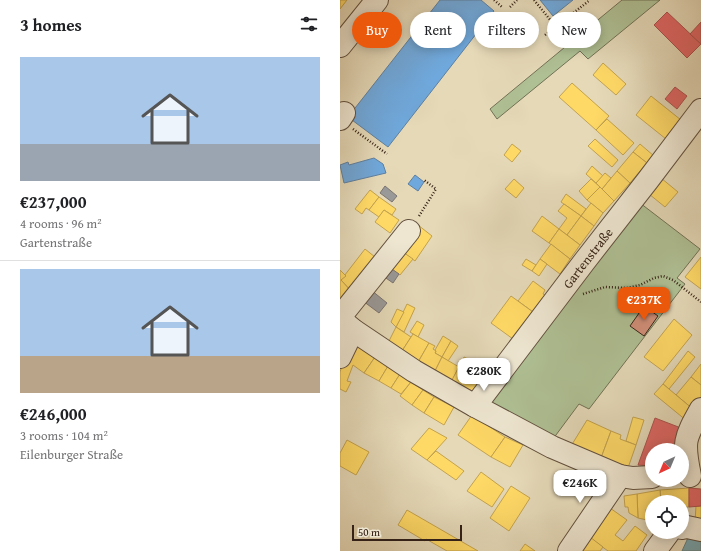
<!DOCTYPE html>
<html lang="en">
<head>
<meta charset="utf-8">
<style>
	:root { --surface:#fff; --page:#f6f6f6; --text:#202124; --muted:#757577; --line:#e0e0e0; --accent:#ea580c }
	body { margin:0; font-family:"Gentium Book Plus",serif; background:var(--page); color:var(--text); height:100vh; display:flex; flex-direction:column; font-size:15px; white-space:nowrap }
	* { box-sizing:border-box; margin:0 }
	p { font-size:13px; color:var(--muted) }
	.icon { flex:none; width:22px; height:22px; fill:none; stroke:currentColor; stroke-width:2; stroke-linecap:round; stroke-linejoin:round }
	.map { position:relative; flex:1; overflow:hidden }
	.side { display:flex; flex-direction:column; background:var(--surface); width:340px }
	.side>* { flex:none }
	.banner { position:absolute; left:12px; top:12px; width:289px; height:36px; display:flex; gap:8px }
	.needle { width:26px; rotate:224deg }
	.buttons { position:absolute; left:305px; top:443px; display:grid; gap:8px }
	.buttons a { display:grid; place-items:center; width:44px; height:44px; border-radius:50%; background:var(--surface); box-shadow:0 2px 10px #0003; font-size:20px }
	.scale { position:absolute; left:12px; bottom:10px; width:110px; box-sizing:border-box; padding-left:4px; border:2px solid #362216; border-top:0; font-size:11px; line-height:14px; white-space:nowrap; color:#362216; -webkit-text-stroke:3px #eee6d1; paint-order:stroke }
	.price { position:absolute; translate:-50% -34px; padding:0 9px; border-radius:8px; background:#fff; color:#222; font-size:13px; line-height:26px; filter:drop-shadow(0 1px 2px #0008) }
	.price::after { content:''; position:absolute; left:50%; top:24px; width:12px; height:9px; margin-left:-6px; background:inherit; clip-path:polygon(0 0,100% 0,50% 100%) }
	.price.current { background:var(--accent); color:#fff }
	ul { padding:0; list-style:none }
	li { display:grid; align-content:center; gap:8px; height:212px; padding:0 20px }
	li+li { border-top:1px solid var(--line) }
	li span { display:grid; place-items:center; height:124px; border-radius:0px; color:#555 }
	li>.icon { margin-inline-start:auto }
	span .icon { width:72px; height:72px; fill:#fffc; stroke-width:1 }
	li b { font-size:17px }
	h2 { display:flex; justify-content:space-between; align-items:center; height:48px; padding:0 20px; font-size:17px }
	.tag { padding:0 14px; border-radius:18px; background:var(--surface); box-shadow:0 2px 10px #0003; font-size:14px; line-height:36px }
	.tag.current { background:var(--accent); color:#fff }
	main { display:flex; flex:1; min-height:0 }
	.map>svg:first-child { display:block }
	.green { fill:#afc094; stroke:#727155 }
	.homes { fill:#ffd966; stroke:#c3a24e }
	.shops { fill:#e06666; stroke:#ad524e }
	.schools { fill:#6fa8dc; stroke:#5e80a1 }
	.public { fill:#76a5af; stroke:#637e81 }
	.industry { fill:#999; stroke:#7b7572 }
	.building { fill:#d18f79; stroke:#362216 }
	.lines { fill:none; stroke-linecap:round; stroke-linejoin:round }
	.minor-casing { stroke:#62503e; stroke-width:24 }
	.path { stroke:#362216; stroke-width:2.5; stroke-dasharray:1 2; stroke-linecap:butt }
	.minor { stroke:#eee6d1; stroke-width:22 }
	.labels { text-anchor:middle; stroke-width:4; stroke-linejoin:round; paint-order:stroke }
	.street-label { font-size:13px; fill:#362216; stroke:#eee6d1 }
</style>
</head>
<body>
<main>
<section class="side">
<h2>3 homes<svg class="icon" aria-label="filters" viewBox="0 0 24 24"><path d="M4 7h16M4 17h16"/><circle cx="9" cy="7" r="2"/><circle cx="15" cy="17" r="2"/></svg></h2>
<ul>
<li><span style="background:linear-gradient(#a9c7e8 70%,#9aa5b1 0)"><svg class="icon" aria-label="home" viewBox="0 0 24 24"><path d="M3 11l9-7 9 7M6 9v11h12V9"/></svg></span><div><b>€237,000</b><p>4 rooms · 96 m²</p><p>Gartenstraße</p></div></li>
<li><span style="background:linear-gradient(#a9c7e8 70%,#b9a48a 0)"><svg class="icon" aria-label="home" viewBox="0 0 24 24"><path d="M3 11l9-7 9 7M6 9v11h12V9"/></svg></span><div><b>€246,000</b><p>3 rooms · 104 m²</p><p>Eilenburger Straße</p></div></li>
</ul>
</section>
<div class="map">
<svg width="361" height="551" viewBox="0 0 361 551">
	<rect width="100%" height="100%" fill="#e5d9b8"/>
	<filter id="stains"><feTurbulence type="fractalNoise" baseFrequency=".005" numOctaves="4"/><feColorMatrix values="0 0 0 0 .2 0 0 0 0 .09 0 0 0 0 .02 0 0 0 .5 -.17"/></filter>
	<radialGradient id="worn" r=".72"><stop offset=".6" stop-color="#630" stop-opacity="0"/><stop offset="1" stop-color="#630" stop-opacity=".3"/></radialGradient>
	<!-- green -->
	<g class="green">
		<polygon points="282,0 320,0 248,59 240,51 157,119 150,109"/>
		<polygon points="300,203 360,249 337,278 345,284 249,409 239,404 213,439 148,404"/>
	</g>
	<!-- homes -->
	<g class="homes">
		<polygon points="0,0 7,0 0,9"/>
		<polygon points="263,63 286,84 276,95 253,75"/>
		<polygon points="232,83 269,116 256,130 219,97"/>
		<polygon points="311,96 341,120 326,139 296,115"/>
		<polygon points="267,119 294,143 283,155 256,130"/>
		<polygon points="255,139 278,160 272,167 248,146"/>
		<polygon points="172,144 181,151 172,162 164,155"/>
		<polygon points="300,144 314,156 307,163 293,152"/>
		<polygon points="293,152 307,163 290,183 277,171"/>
		<polygon points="252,166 263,176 256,183 246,174"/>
		<polygon points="277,171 290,183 274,201 262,189"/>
		<polygon points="265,173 271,178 262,189 256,183"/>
		<polygon points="321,178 338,192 325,207 309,194"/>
		<polygon points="174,179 184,188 176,198 165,189"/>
		<polygon points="251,179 260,187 247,200 239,191"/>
		<polygon points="260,187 274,201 263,213 247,200"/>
		<polygon points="30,190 39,197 29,210 26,208 22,214 15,209"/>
		<polygon points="226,194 246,209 241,216 221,202"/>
		<polygon points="39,197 56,209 52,215 44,210 39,217 29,210"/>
		<polygon points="251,203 263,213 254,226 241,216"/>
		<polygon points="224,204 241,216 227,235 219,229 227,218 218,211"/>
		<polygon points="44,210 59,220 50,233 35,222"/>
		<polygon points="202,216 219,229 209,243 192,231"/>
		<polygon points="241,216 254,226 240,245 227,235"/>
		<polygon points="78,225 92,236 75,261 60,250"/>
		<polygon points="219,229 240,245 230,259 209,243"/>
		<polygon points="211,244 230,259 220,274 200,259"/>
		<polygon points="25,249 35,257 11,291 1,280"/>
		<polygon points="60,250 73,259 60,275 49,267"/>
		<polygon points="361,257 361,289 345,277"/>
		<polygon points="186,259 196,265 192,271 182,265"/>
		<polygon points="200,259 207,264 199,276 192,271"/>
		<polygon points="0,270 6,276 1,280 11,291 0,302"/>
		<polygon points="193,281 205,290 203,294 206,296 193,312 178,301"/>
		<polygon points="171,296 193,312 173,339 151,323"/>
		<polygon points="67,304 75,308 64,332 56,327"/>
		<polygon points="57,309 64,312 56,327 51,322"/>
		<polygon points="334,319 352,335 323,371 304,357"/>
		<polygon points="77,321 84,325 78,337 70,332"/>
		<polygon points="56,327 71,337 60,354 47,345"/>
		<polygon points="73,334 89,343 77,364 60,354"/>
		<polygon points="103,336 111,341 102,357 95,353 96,351 95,350"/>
		<polygon points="111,341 118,346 108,361 102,357"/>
		<polygon points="16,343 35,357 24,373 13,365 7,381 11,382 6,392 0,389 0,372 5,356"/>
		<polygon points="89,343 95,346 93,349 96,351 95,353 102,357 94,373 77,364"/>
		<polygon points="348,351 355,357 329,389 323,384"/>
		<polygon points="35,357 48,366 39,381 24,373"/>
		<polygon points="102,357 119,367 111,382 94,373"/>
		<polygon points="124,357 134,362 132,365 148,375 134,396 111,382"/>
		<polygon points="361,364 361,385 351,377"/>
		<polygon points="48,366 60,374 51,388 39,381"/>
		<polygon points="60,374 71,382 61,394 51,388"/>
		<polygon points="351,377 361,385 361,400 354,410 336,395"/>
		<polygon points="71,382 83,390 72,405 60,396"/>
		<polygon points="323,384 354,410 347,421 314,394"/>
		<polygon points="83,390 94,397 84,413 72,405"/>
		<polygon points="94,397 114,407 104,425 84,413"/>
		<polygon points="132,415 165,437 151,457 118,435"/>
		<polygon points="293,417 304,420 296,445 286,441"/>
		<polygon points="247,420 271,431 261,458 231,446"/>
		<polygon points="89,428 107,438 87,460 71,449"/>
		<polygon points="271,431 281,435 280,439 296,445 288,468 261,458"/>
		<polygon points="165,437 183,445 170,467 151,457"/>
		<polygon points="7,440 29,452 16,475 0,466 0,453"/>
		<polygon points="96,451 124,471 116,480 87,460"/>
		<polygon points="141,472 164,489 152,507 127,491"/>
		<polygon points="171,486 190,498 169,531 150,518"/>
		<polygon points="349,488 349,507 342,507 342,502 321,502 320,490"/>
		<polygon points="320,490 321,502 312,502 312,509 306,509 307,520 298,518 297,494"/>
		<polygon points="297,494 298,518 289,513 288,507 285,507 284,496"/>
		<polygon points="356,506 361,506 361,523 355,522"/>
		<polygon points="270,508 287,520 275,535 283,541 295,526 307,535 296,551 268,551 249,537"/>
		<polygon points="67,510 138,551 107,551 86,539 85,541 58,525"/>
		<polygon points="250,537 263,547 260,551 241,551"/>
		<polygon points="185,544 195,551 180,551"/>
	</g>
	<!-- shops -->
	<g class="shops">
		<polygon points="327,12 361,44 347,58 314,25"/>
		<polygon points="361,22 361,44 350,34"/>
		<polygon points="335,87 347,96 337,109 325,99"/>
		<polygon points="315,418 341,428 333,450 312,450 312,466 298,465"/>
		<polygon points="349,488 361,489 361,506 349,507"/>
	</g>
	<!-- schools -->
	<g class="schools">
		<polygon points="100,0 141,0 154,11 48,147 8,117"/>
		<polygon points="200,0 233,0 213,16"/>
		<polygon points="34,158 43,164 46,173 4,183 0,165 8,162 9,165"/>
		<polygon points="75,175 84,182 78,191 68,184"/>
	</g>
	<!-- public -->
	<polygon class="public" points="352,529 361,538 361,551 342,551"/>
	<!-- industry -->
	<g class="industry">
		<polygon points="45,186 57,196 52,202 40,193"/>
		<polygon points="49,267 59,274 53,283 43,276"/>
		<polygon points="31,290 47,303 39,313 23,301"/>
	</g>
	<!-- building -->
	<polygon class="building" points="304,306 318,316 304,336 290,326"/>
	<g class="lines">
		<!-- minor casing -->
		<g class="minor-casing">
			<g id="minor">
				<polyline points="0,46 37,0"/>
				<polyline points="0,119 4,113"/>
				<polyline points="0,317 69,231"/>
				<polyline points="0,319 13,330 74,371 135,406 212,447 280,476 293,478 312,477"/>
				<polyline points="0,357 13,330"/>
				<path id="s1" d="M135,406L244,262L308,180L361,110"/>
				<path d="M350,476C343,442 344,439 361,409"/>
				<polyline points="342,528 347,527 361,530"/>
				<polyline points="229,551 280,476"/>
				<polyline points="315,551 329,532"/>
			</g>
		</g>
		<!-- path -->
		<g class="path">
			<polyline points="154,0 162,7"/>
			<polyline points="194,0 216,27"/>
			<polyline points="170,7 177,0"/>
			<polyline points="205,35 250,0"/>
			<polyline points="13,129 47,154"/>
			<polyline points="79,216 96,189 84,180"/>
			<polyline points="243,294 265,287 287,288 300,285 314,278 323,276 333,280 361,302"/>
		</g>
		<!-- minor -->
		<use href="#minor" class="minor"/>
	</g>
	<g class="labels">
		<!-- street labels -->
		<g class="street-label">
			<text dy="5" stroke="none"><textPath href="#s1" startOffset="186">Gartenstraße</textPath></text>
		</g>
	</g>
	<rect width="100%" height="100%" filter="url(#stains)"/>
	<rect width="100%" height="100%" fill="url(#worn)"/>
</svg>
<div class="buttons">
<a><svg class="needle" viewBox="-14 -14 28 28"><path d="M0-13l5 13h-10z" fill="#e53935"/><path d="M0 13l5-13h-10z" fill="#757577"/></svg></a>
<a><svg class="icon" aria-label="locate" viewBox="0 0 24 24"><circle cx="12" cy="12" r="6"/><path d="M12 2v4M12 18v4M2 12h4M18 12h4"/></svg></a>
</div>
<div class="scale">50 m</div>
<b class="price current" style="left:304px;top:321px">€237K</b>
<b class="price" style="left:144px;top:392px">€280K</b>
<b class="price" style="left:240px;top:504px">€246K</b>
<div class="banner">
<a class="tag current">Buy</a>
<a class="tag">Rent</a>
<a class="tag">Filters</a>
<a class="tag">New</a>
</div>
</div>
</main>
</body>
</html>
